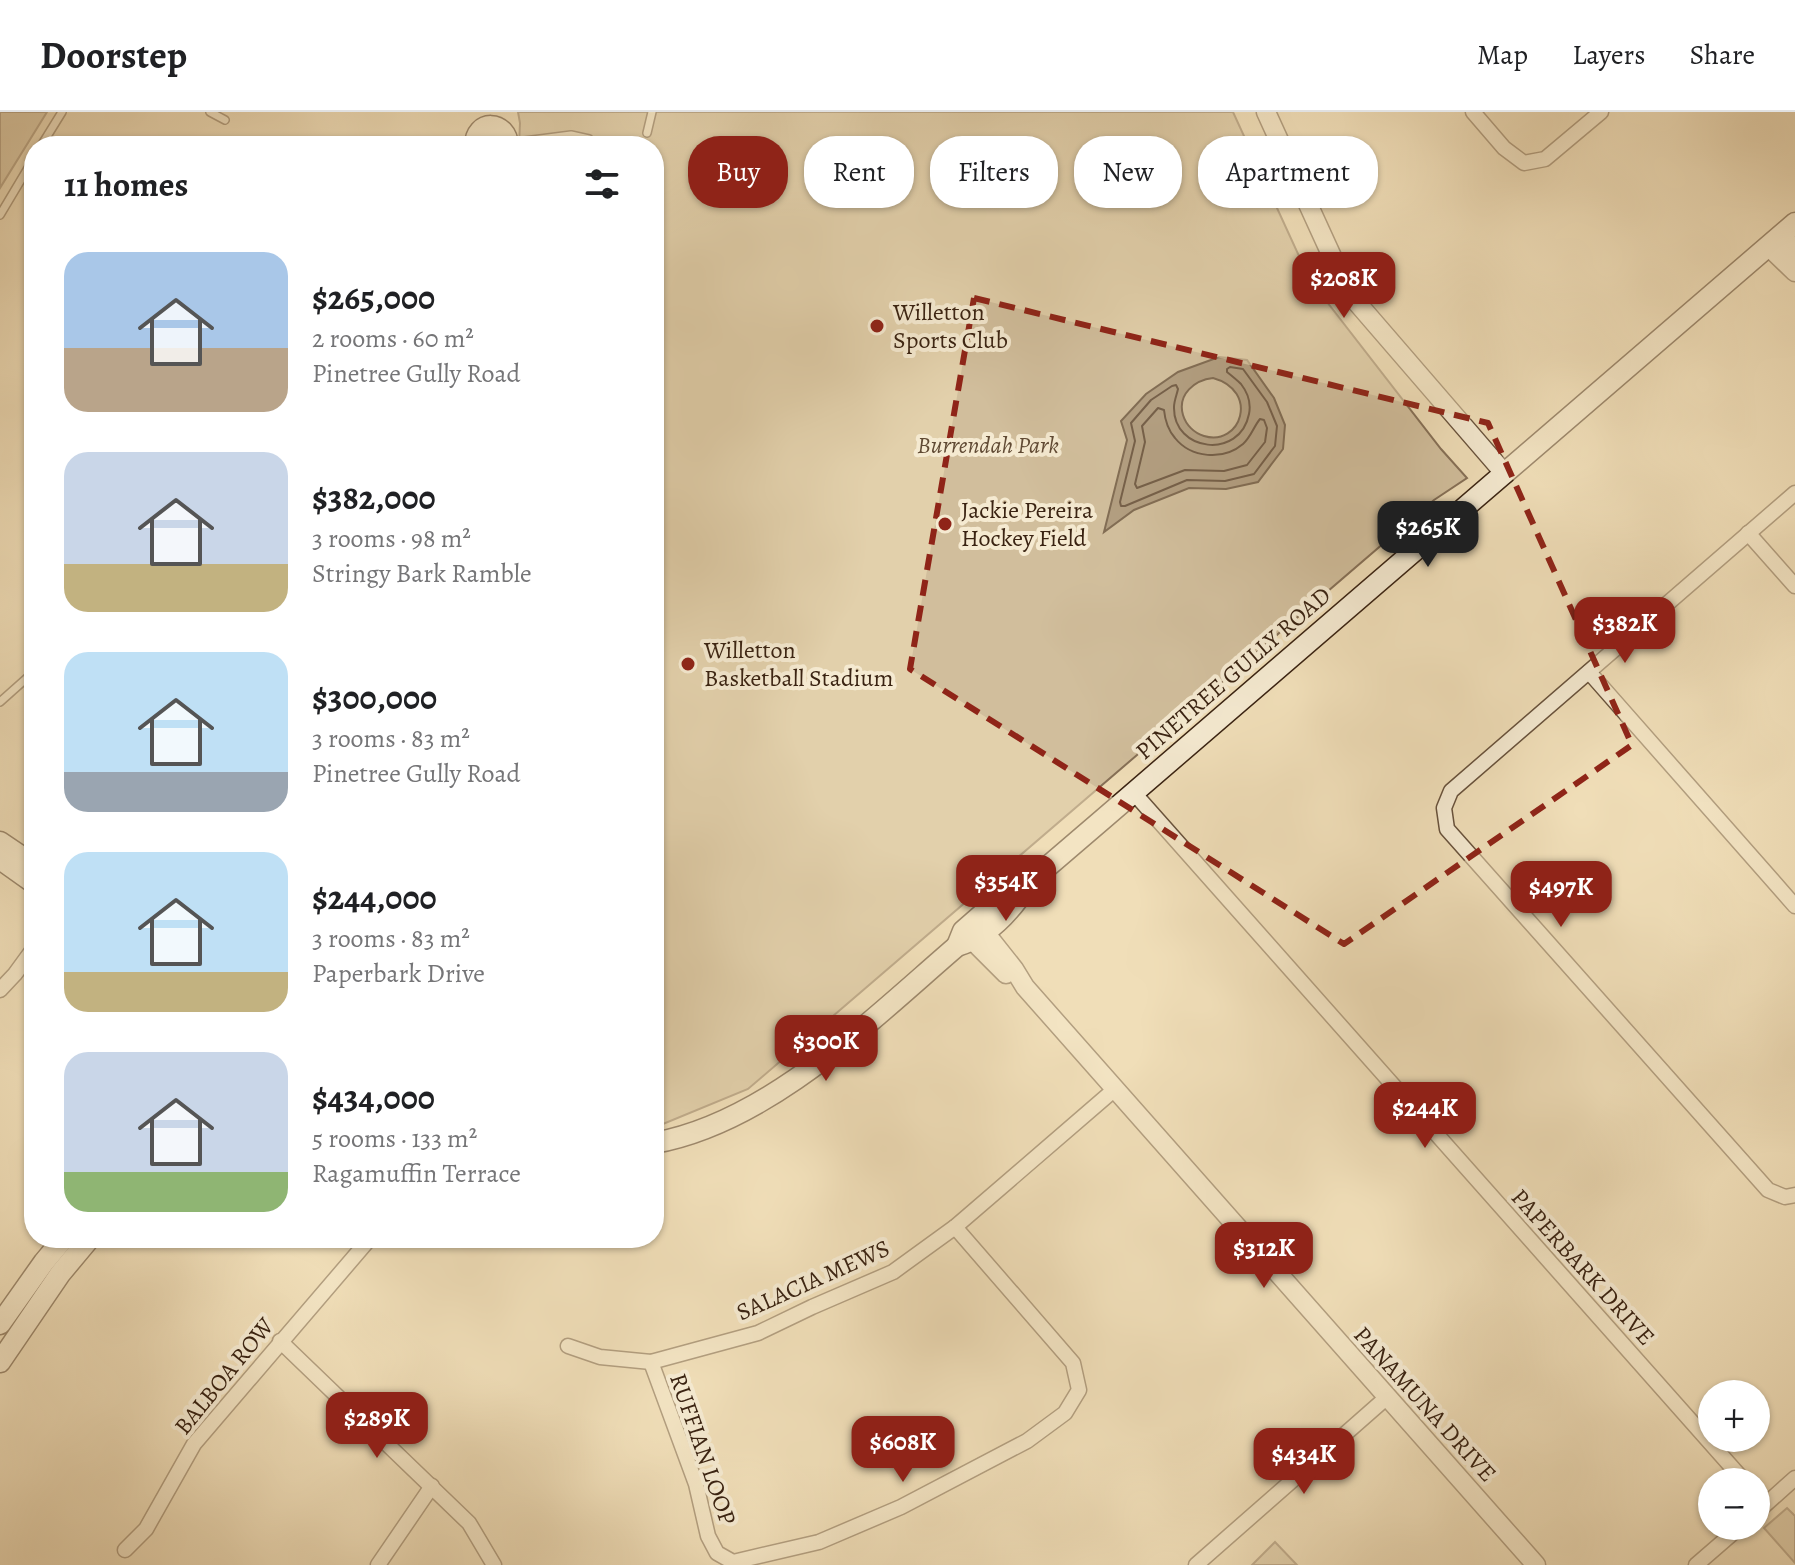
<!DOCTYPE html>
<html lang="en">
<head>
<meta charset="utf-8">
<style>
	:root { --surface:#fff; --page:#f2f2f2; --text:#202124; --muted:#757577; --line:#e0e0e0; --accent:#8f2418 }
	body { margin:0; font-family:Alegreya,serif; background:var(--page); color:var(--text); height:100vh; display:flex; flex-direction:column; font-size:30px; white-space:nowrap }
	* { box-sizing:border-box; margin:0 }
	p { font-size:26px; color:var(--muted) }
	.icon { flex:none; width:44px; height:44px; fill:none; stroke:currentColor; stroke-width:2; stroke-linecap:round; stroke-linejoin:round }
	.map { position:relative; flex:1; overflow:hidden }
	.side { position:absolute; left:24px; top:24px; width:640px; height:1112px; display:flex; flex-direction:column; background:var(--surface); border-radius:32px; box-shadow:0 2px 6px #0004 }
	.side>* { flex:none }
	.banner { position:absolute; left:688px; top:24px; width:760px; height:72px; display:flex; gap:16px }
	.tools { position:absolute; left:1698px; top:1268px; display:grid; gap:16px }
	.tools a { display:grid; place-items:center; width:72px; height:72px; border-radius:50%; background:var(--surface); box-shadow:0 2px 6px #0004; font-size:40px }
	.price { position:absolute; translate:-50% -68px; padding:0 18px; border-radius:16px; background:var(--accent); color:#fff; font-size:26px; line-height:52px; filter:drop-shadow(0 2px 4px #0008) }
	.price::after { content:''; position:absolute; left:50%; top:48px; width:24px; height:18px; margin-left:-12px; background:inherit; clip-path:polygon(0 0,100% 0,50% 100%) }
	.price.on { background:#222; color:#fff }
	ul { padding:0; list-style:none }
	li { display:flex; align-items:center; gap:24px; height:200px; padding:0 40px }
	li span { display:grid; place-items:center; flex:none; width:224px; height:160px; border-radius:24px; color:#555 }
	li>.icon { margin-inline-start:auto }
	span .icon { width:96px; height:96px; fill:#fffc; stroke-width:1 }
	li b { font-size:34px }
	h2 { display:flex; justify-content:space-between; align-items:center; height:96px; padding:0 40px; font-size:34px }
	.pill { padding:0 28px; border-radius:32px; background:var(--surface); box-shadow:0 2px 6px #0004; font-size:28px; line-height:72px }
	.pill.on { background:var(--accent); color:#fff }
	header { display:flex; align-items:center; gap:48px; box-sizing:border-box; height:112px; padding:0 40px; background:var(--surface); border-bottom:2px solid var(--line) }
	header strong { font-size:38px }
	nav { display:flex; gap:44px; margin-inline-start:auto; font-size:28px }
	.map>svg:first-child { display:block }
	.green { fill:#d1be9c; stroke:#867057; stroke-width:2 }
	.water { fill:#b29e80; stroke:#826d54; stroke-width:2; fill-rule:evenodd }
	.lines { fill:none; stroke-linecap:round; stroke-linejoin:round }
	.shore { stroke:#766049; stroke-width:2 }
	.service-casing { stroke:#68523c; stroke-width:10 }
	.minor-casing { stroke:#68523c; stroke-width:17 }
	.tertiary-casing { stroke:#68523c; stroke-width:21 }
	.secondary-casing { stroke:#3a2312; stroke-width:23 }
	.service { stroke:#f5ead1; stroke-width:7 }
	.minor { stroke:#f5ead1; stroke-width:14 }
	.tertiary { stroke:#f5ead1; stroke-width:18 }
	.secondary { stroke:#f5ead1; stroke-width:20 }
	.marked { fill:none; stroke:#8f2418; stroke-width:6; stroke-dasharray:16 10; stroke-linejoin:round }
	.poi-dot { fill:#8f2418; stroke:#f5ead1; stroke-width:3 }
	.labels { text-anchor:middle; stroke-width:8; stroke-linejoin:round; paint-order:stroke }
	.poi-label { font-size:24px; fill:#3a2312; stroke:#f5ead1; text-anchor:start }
	.park-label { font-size:24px; font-style:italic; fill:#604a34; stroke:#f5ead1 }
	.street-label { font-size:24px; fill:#3a2312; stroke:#f5ead1 }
</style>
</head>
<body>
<header>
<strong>Doorstep</strong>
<nav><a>Map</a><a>Layers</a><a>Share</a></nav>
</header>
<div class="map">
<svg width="1795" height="1453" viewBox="0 0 1795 1453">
	<rect width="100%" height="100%" fill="#f0deb8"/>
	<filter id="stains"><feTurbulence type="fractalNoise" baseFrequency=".0025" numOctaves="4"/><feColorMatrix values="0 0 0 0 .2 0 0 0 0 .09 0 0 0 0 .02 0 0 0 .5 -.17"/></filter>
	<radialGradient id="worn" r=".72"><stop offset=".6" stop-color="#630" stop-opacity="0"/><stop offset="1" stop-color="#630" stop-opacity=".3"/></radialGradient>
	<!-- green -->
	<g class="green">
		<polygon points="0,0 47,0 0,76"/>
		<polygon points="518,0 1233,0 1310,168 1441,337 1467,366 1434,388 748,977 663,1012 654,1013 654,34 519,34 520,11"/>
		<polygon points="1787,1396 1795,1404 1795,1451 1764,1416"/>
		<polygon points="1275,1430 1297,1453 1252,1453"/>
	</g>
	<!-- water -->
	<path class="water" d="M1219,245L1247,248L1274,286L1285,313L1283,337L1258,370L1226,377L1189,376L1134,398L1104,420L1127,328L1121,309L1146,282L1178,260ZM1213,266C1260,279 1241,335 1204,324C1194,321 1186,313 1183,303C1177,282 1195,268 1213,266Z"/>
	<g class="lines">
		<!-- shore -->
		<g class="shore">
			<path d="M1230,255L1243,257L1267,290L1277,314L1275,334L1254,362L1225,369L1187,368L1125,394H1121L1120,390L1135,329L1131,311L1151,288L1172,274L1176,273L1178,277C1177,282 1174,289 1174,295C1173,340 1240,348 1249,302C1251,292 1248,281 1241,272C1237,268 1232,264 1227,260V257Z"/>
			<path d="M1158,296L1164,298C1165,308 1168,318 1175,326C1191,346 1223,349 1243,332C1251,325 1254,314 1260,307L1264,308L1267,316L1265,330L1247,353L1224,359L1185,358L1137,376L1135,372L1145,330L1142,314Z"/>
		</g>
		<!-- service casing -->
		<g class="service-casing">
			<g id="service">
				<polyline points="210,0 225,8"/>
				<polyline points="647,21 652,0"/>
				<polyline points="509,31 571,23 589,27"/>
				<polyline points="369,33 373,34"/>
				<polyline points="41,34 62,0"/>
				<polyline points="361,34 362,32"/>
				<polyline points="0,103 34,46"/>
				<polyline points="0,590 28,565 34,555"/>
			</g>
		</g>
		<!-- minor casing -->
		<g class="minor-casing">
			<g id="minor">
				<polyline points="1473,0 1504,36 1524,51 1545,47 1601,0"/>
				<polyline points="1795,381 1451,679 1444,696 1447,717 1768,1078 1785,1085 1795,1083"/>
				<polyline points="1748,421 1795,474"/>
				<polyline points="1589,560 1795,794"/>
				<polyline points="1134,681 1745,1370"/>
				<polyline points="0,878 15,862 34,836"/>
				<polyline points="280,1229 469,1411 494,1453"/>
				<polyline points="568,1234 600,1245 651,1250 758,1221 812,1195 893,1160 955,1115 1115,977"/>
				<polyline points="651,1250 696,1372 708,1424 717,1441 733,1450 819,1430 901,1395 1027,1329 1065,1301 1079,1278 1073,1251 955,1115"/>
				<polyline points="1756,1401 1795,1366"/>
				<polyline points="125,1438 146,1417 194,1332 366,1131 368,1126"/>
				<polyline points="378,1453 432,1374"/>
				<polyline points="1196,1453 1386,1286"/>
				<polyline points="1696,1453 1741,1414"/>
			</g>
		</g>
		<!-- tertiary casing -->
		<g class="tertiary-casing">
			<g id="tertiary">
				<polyline points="1266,0 1345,173 1353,186 1505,362"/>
				<polyline points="1782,122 1795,140"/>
				<polyline points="1768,134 1795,160"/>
				<polyline points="976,809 1014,857 1025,875 1536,1453"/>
				<polyline points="963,819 1006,862"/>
			</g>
		</g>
		<!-- secondary casing -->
		<g class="secondary-casing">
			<g id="secondary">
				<path d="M475,34C475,7 507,8 508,34"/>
				<polyline points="0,730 34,753"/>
				<polyline points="0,747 34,771"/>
				<polyline points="957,834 963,819 1003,784 1032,768 1102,708 1795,111"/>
				<path d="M654,1031C768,1011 872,907 957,834C988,825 1012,798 1029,771"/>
				<polyline points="0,1212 44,1150 64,1126"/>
				<polyline points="0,1250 60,1162 90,1126"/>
			</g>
		</g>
		<!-- service -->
		<use href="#service" class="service"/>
		<!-- minor -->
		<use href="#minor" class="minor"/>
		<!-- tertiary -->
		<use href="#tertiary" class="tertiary"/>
		<!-- secondary -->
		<use href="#secondary" class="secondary"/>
	</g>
	<!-- marked area -->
	<path d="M0 0H1795V1453H0ZM974,186L1488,311L1632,633L1344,832L910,557Z" fill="#f0deb8" fill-opacity=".55" fill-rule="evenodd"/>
	<path class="marked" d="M974,186L1488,311L1632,633L1344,832L910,557Z"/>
	<!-- markers -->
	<g class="poi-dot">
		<circle cx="877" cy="214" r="8"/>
		<circle cx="945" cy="412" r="8"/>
		<circle cx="688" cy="552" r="8"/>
	</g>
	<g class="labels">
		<!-- poi labels -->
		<g class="poi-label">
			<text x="893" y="208">Willetton<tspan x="893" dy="28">Sports Club</tspan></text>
			<text x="961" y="406">Jackie Pereira<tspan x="961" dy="28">Hockey Field</tspan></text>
			<text x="704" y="546">Willetton<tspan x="704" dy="28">Basketball Stadium</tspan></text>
		</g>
		<!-- park labels -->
		<g class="park-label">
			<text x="988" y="341">Burrendah Park</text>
		</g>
		<!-- street labels -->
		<g class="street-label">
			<text transform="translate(1233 561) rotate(-41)" y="8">PINETREE GULLY ROAD</text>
			<text transform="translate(1583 1155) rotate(48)" y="8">PAPERBARK DRIVE</text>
			<text transform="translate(813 1168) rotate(-24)" y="8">SALACIA MEWS</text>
			<text transform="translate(224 1264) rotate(-51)" y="8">BALBOA ROW</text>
			<text transform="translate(1425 1292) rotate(48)" y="8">PANAMUNA DRIVE</text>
			<text transform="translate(703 1337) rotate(71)" y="8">RUFFIAN LOOP</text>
		</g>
	</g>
	<rect width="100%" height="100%" filter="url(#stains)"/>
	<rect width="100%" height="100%" fill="url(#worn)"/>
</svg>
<div class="tools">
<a>+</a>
<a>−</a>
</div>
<b class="price" style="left:1344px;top:208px">$208K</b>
<b class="price on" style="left:1428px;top:457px">$265K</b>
<b class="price" style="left:1625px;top:553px">$382K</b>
<b class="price" style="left:1006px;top:811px">$354K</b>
<b class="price" style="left:1561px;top:817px">$497K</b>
<b class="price" style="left:826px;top:971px">$300K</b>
<b class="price" style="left:1425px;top:1038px">$244K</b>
<b class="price" style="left:1264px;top:1178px">$312K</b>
<b class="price" style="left:377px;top:1348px">$289K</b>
<b class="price" style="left:903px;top:1372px">$608K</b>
<b class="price" style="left:1304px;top:1384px">$434K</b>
<div class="banner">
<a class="pill on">Buy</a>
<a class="pill">Rent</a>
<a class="pill">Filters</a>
<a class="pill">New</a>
<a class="pill">Apartment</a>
</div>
<section class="side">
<h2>11 homes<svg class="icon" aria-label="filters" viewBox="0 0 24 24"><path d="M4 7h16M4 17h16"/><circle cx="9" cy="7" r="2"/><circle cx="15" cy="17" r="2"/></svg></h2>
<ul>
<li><span style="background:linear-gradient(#a9c7e8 60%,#b9a48a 0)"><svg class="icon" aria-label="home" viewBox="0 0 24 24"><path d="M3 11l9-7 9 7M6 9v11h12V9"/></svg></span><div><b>$265,000</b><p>2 rooms · 60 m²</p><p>Pinetree Gully Road</p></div></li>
<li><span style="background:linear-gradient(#c9d6e8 70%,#c2b280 0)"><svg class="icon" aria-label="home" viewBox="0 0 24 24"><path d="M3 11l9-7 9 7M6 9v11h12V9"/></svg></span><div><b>$382,000</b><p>3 rooms · 98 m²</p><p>Stringy Bark Ramble</p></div></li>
<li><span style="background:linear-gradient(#bfe0f5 75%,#9aa5b1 0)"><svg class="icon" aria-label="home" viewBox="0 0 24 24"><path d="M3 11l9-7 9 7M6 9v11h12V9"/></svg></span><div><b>$300,000</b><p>3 rooms · 83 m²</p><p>Pinetree Gully Road</p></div></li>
<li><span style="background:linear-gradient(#bfe0f5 75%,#c2b280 0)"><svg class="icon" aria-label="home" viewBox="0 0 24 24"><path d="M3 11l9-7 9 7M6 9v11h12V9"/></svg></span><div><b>$244,000</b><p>3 rooms · 83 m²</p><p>Paperbark Drive</p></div></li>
<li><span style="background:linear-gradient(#c9d6e8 75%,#8fb573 0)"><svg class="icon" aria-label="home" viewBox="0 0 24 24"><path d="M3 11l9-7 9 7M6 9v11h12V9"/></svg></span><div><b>$434,000</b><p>5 rooms · 133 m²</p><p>Ragamuffin Terrace</p></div></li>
</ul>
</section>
</div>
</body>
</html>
